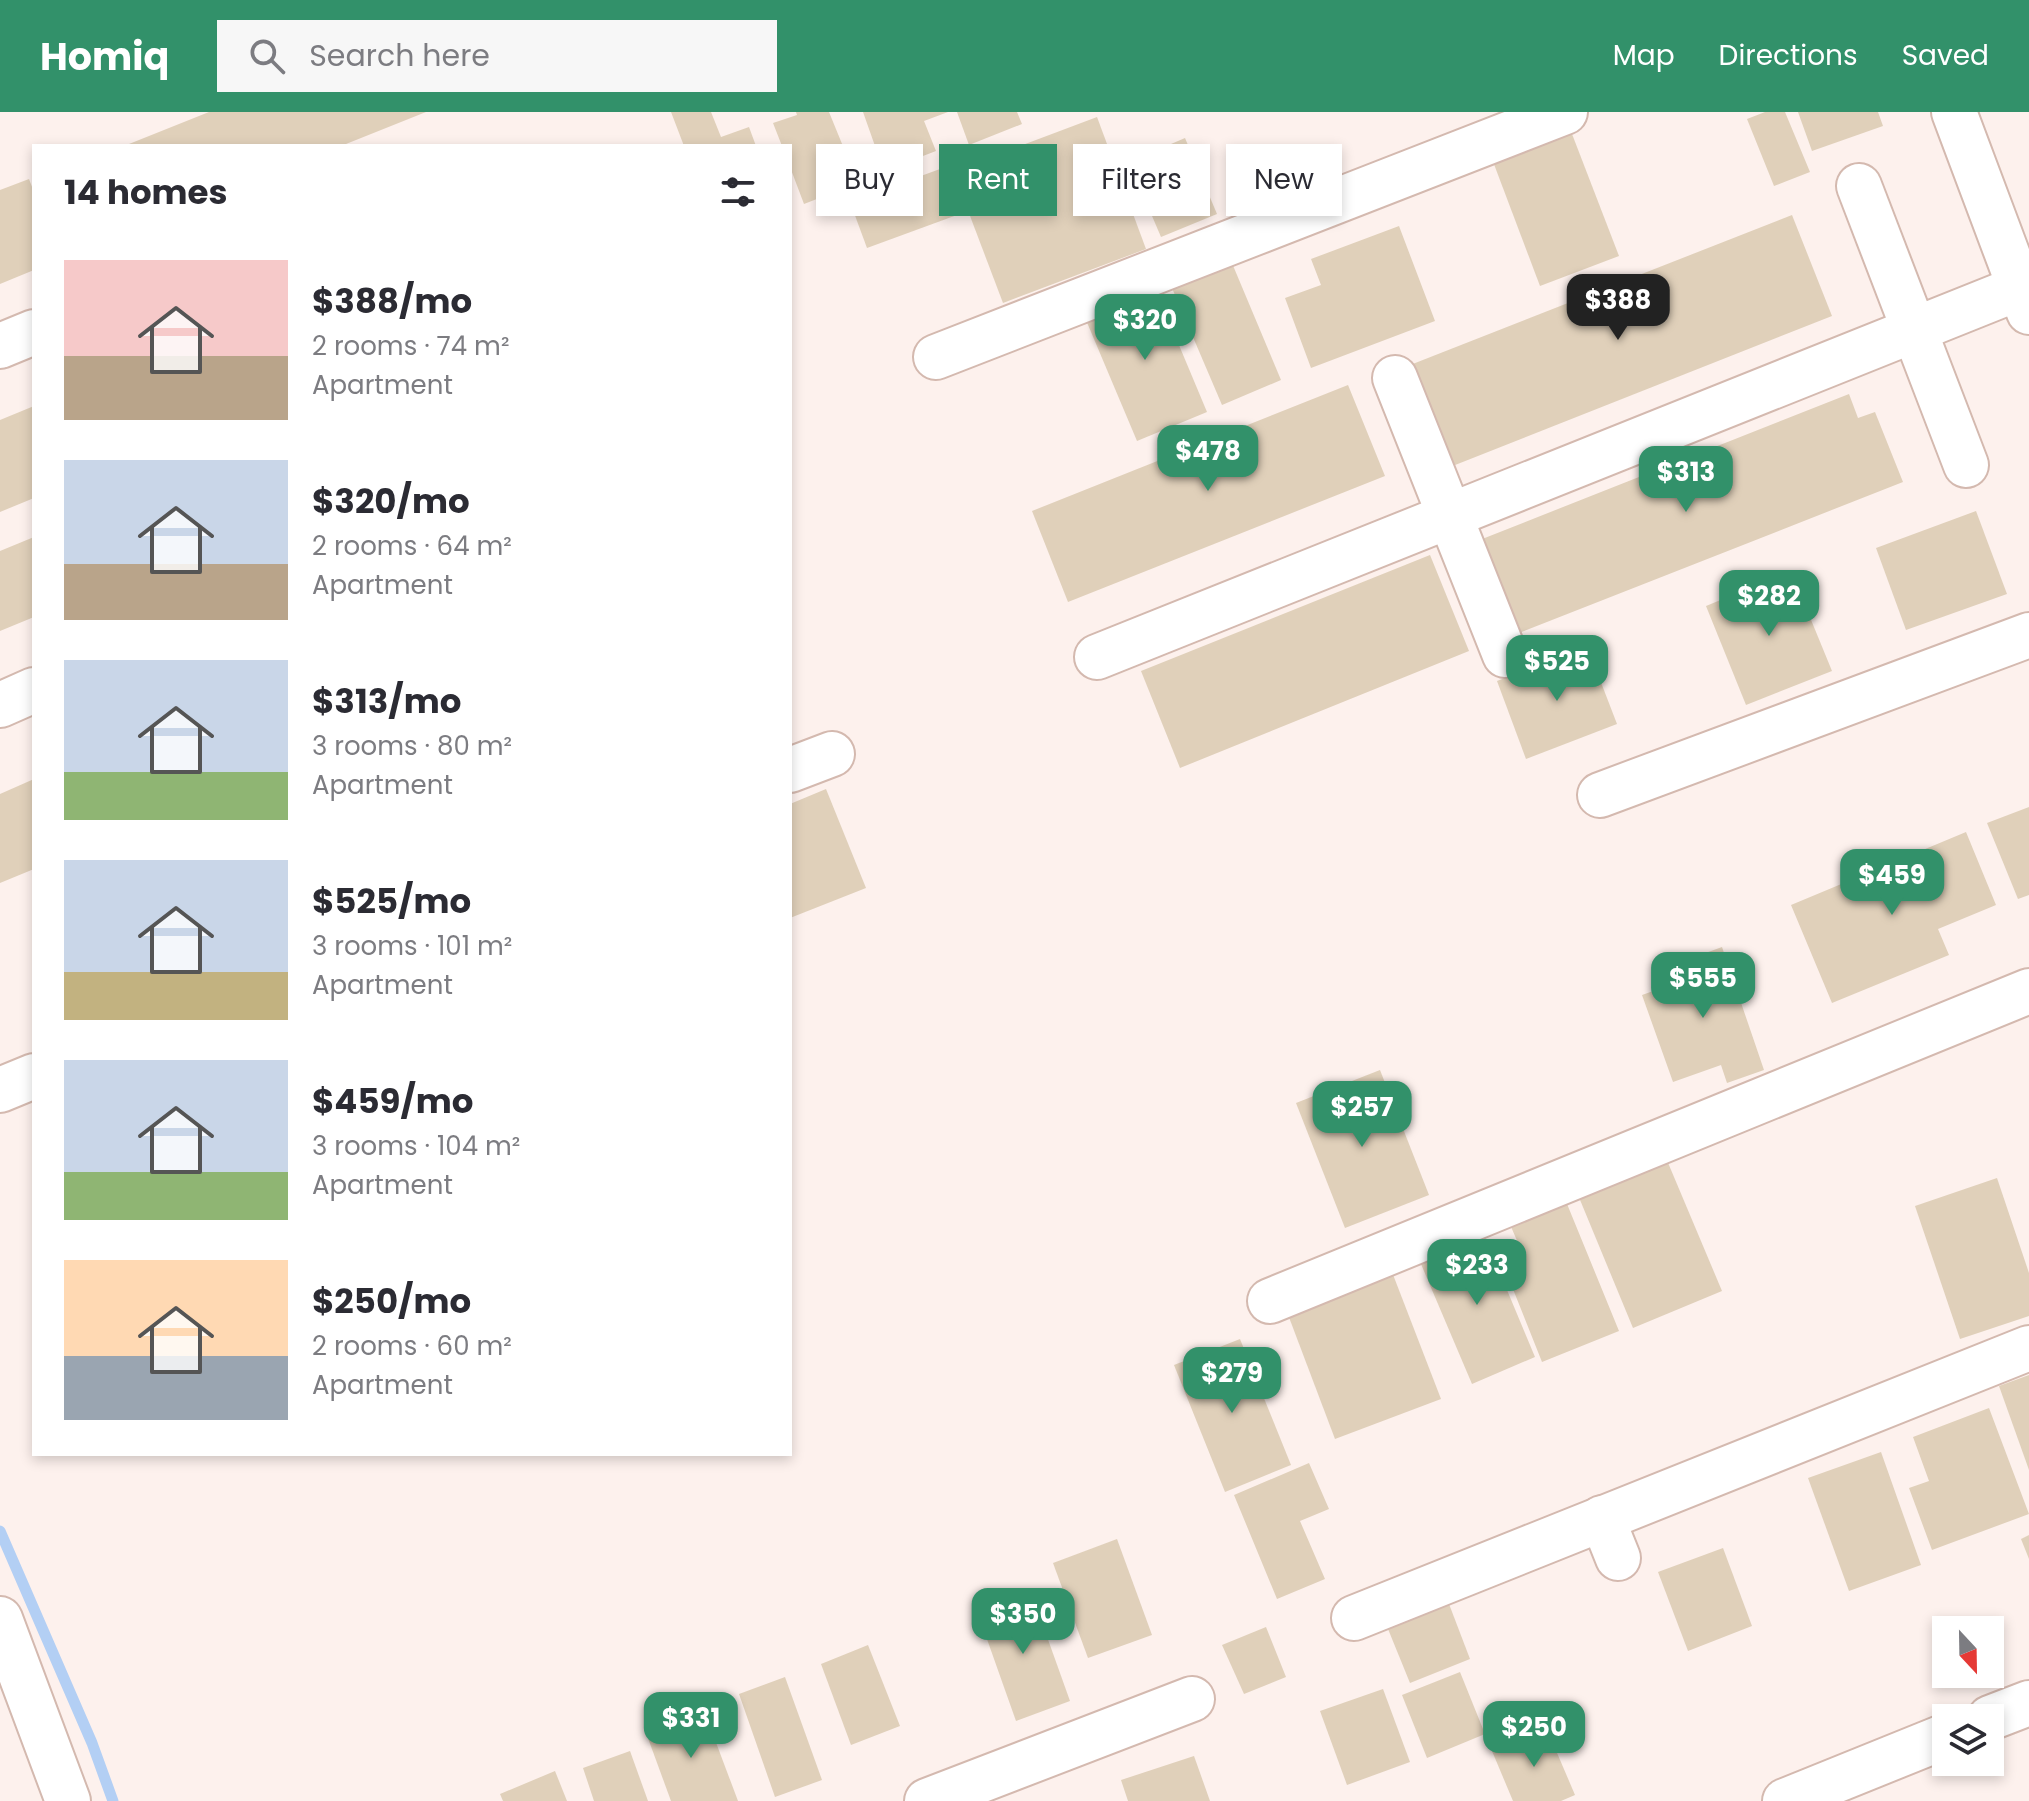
<!DOCTYPE html>
<html lang="en">
<head>
<meta charset="utf-8">
<style>
	:root { --surface:#fff; --page:#f7f7f7; --text:#2b2b33; --muted:#7c7c81; --accent:#32916a }
	body { margin:0; font-family:Poppins,sans-serif; background:var(--page); color:var(--text); height:100vh; display:flex; flex-direction:column; font-size:30px; white-space:nowrap }
	* { box-sizing:border-box; margin:0 }
	p { font-size:26px; color:var(--muted) }
	.icon { flex:none; width:44px; height:44px; fill:none; stroke:currentColor; stroke-width:2; stroke-linecap:round; stroke-linejoin:round }
	.map { position:relative; flex:1; overflow:hidden }
	.panel { position:absolute; left:32px; top:32px; width:760px; height:1312px; display:flex; flex-direction:column; background:var(--surface); border-radius:0px; box-shadow:0 4px 12px #0003 }
	.panel>* { flex:none }
	.banner { position:absolute; left:816px; top:32px; width:760px; height:72px; display:flex; gap:16px }
	.needle { width:52px; rotate:158deg }
	.controls { position:absolute; left:1932px; top:1504px; display:grid; gap:16px }
	.controls a { display:grid; place-items:center; width:72px; height:72px; border-radius:0px; background:var(--surface); box-shadow:0 4px 12px #0003; font-size:40px }
	.price { position:absolute; translate:-50% -68px; padding:0 18px; border-radius:16px; background:var(--accent); color:#fff; font-size:26px; line-height:52px; filter:drop-shadow(0 2px 4px #0008) }
	.price::after { content:''; position:absolute; left:50%; top:48px; width:24px; height:18px; margin-left:-12px; background:inherit; clip-path:polygon(0 0,100% 0,50% 100%) }
	.price.current { background:#222; color:#fff }
	ul { padding:0; list-style:none }
	li { display:flex; align-items:center; gap:24px; height:200px; padding:0 32px }
	li span { display:grid; place-items:center; flex:none; width:224px; height:160px; border-radius:0px; color:#555 }
	li>.icon { margin-inline-start:auto }
	span .icon { width:96px; height:96px; fill:#fffc; stroke-width:1 }
	li b { font-size:34px }
	h2 { display:flex; justify-content:space-between; align-items:center; height:96px; padding:0 32px; font-size:34px }
	.pill { padding:0 28px; border-radius:0px; background:var(--surface); box-shadow:0 4px 12px #0003; font-size:28px; line-height:72px }
	.pill.current { background:var(--accent); color:#fff }
	header { display:flex; align-items:center; gap:48px; box-sizing:border-box; height:112px; padding:0 40px; background:var(--accent); color:#fff }
	header strong { font-size:38px }
	nav { display:flex; gap:44px; margin-inline-start:auto; font-size:28px }
	.search { width:560px; height:72px; background:var(--page); display:flex; align-items:center; gap:20px; box-sizing:border-box; padding:0 28px; border-radius:0px; color:var(--muted); font-size:30px }
	.map>svg:first-child { display:block }
	.lines { fill:none; stroke-linecap:round; stroke-linejoin:round }
	.stream { stroke:#b3cff4; stroke-width:11 }
	.building { fill:#e0d0ba }
	.minor-casing { stroke:#d4b9af; stroke-width:48 }
	.minor { stroke:#fff; stroke-width:44 }
</style>
</head>
<body>
<header>
<strong>Homiq</strong>
<div class="search"><svg class="icon" aria-label="search" viewBox="0 0 24 24"><circle cx="10" cy="10" r="6"/><path d="M15 15l6 6"/></svg>Search here</div>
<nav><a>Map</a><a>Directions</a><a>Saved</a></nav>
</header>
<div class="map">
<svg width="2029" height="1689" viewBox="0 0 2029 1689">
	<rect width="100%" height="100%" fill="#fdf1ed"/>
	<g class="lines">
		<!-- stream -->
		<polyline class="stream" points="0,1419 92,1631 113,1689"/>
	</g>
	<!-- building -->
	<g class="building">
		<polygon points="209,0 426,0 341,34 124,34"/>
		<polygon points="671,0 711,0 721,25 749,15 756,34 684,34"/>
		<polygon points="796,0 829,0 858,71 804,92 790,55 790,34 782,34 773,11 797,3"/>
		<polygon points="863,0 948,0 924,9 936,39 871,64 862,39 875,34"/>
		<polygon points="957,0 1017,0 1022,12 969,33"/>
		<polygon points="1765,0 1785,0 1810,60 1774,74 1747,7"/>
		<polygon points="1798,0 1878,0 1883,14 1812,39"/>
		<polygon points="1097,5 1146,137 1003,191 953,59"/>
		<polygon points="1567,9 1619,144 1540,174 1489,39"/>
		<polygon points="1185,26 1217,102 1161,125 1129,50"/>
		<polygon points="940,57 957,103 867,136 850,90"/>
		<polygon points="29,67 34,80 34,158 0,172 0,78"/>
		<polygon points="1792,103 1832,204 1445,357 1405,255"/>
		<polygon points="1399,114 1435,209 1311,256 1285,186 1321,173 1311,147"/>
		<polygon points="1229,144 1281,268 1222,293 1169,169"/>
		<polygon points="1153,171 1207,300 1137,329 1083,201"/>
		<polygon points="1348,273 1385,364 1068,490 1032,399"/>
		<polygon points="1849,282 1858,306 1875,300 1903,370 1509,525 1472,431"/>
		<polygon points="34,294 34,386 0,400 0,308"/>
		<polygon points="1976,399 2007,482 1906,518 1876,436"/>
		<polygon points="34,425 34,505 0,519 0,439"/>
		<polygon points="1430,443 1469,539 1180,656 1141,559"/>
		<polygon points="1791,459 1832,559 1746,593 1706,494"/>
		<polygon points="1587,534 1617,612 1526,647 1497,569"/>
		<polygon points="34,667 34,757 0,771 0,682"/>
		<polygon points="826,677 866,776 790,806 790,692"/>
		<polygon points="2029,695 2029,783 2018,787 1987,711"/>
		<polygon points="1966,720 1996,793 1938,817 1949,843 1832,891 1791,793"/>
		<polygon points="1722,835 1764,958 1727,971 1721,953 1673,970 1642,883 1673,872 1667,855"/>
		<polygon points="1380,958 1429,1083 1345,1116 1296,991"/>
		<polygon points="1666,1046 1722,1179 1633,1216 1578,1083"/>
		<polygon points="1997,1066 2029,1161 2029,1204 1960,1227 1915,1094"/>
		<polygon points="1565,1087 1619,1219 1542,1250 1501,1147 1521,1138 1509,1110"/>
		<polygon points="1482,1118 1535,1245 1472,1272 1418,1145"/>
		<polygon points="1392,1160 1441,1287 1335,1327 1287,1200"/>
		<polygon points="1240,1227 1291,1353 1225,1380 1174,1253"/>
		<polygon points="2029,1263 2029,1358 1999,1274"/>
		<polygon points="1989,1296 2029,1402 1932,1438 1909,1376 1929,1369 1913,1325"/>
		<polygon points="1881,1340 1921,1453 1849,1479 1808,1366"/>
		<polygon points="1309,1351 1329,1397 1300,1409 1325,1467 1277,1487 1234,1383"/>
		<polygon points="2029,1423 2029,1447 2021,1427"/>
		<polygon points="1117,1427 1152,1523 1088,1546 1053,1451"/>
		<polygon points="1723,1436 1752,1514 1688,1539 1658,1460"/>
		<polygon points="1031,1480 1070,1589 1016,1609 977,1499"/>
		<polygon points="1449,1492 1470,1547 1410,1571 1388,1517"/>
		<polygon points="1266,1515 1286,1565 1244,1582 1222,1533"/>
		<polygon points="868,1533 900,1614 851,1633 821,1552"/>
		<polygon points="1460,1560 1485,1622 1427,1646 1402,1583"/>
		<polygon points="785,1565 822,1668 775,1685 739,1582"/>
		<polygon points="1383,1577 1410,1650 1347,1673 1320,1599"/>
		<polygon points="703,1596 738,1689 671,1689 645,1618"/>
		<polygon points="1546,1615 1575,1683 1561,1689 1513,1689 1492,1639"/>
		<polygon points="630,1639 648,1689 594,1689 583,1656"/>
		<polygon points="1194,1644 1210,1689 1128,1689 1121,1668"/>
		<polygon points="555,1659 567,1689 503,1689 500,1682"/>
	</g>
	<g class="lines">
		<!-- minor casing -->
		<g class="minor-casing">
			<g id="minor">
				<polyline points="1954,0 2029,200"/>
				<polyline points="1859,74 1966,353"/>
				<polyline points="0,234 34,220"/>
				<polyline points="936,245 1565,0"/>
				<polyline points="1395,266 1505,543"/>
				<polyline points="1097,545 2029,172"/>
				<polyline points="0,593 34,578"/>
				<polyline points="790,658 832,642"/>
				<polyline points="1600,683 2029,523"/>
				<polyline points="0,978 34,964"/>
				<polyline points="1270,1189 2029,879"/>
				<polyline points="1602,1406 1618,1446"/>
				<polyline points="1354,1506 2029,1236"/>
				<polyline points="0,1507 68,1689"/>
				<polyline points="1990,1606 2029,1591"/>
				<polyline points="927,1689 1192,1587"/>
				<polyline points="1785,1689 1946,1624"/>
			</g>
		</g>
		<!-- minor -->
		<use href="#minor" class="minor"/>
	</g>
</svg>
<div class="controls">
<a><svg class="needle" viewBox="-14 -14 28 28"><path d="M0-13l5 13h-10z" fill="#e53935"/><path d="M0 13l5-13h-10z" fill="#7c7c81"/></svg></a>
<a><svg class="icon" aria-label="layers" viewBox="0 0 24 24"><path d="M12 4l9 5-9 5-9-5zM3 14l9 5 9-5"/></svg></a>
</div>
<b class="price current" style="left:1618px;top:230px">$388</b>
<b class="price" style="left:1145px;top:250px">$320</b>
<b class="price" style="left:1208px;top:381px">$478</b>
<b class="price" style="left:1686px;top:402px">$313</b>
<b class="price" style="left:1769px;top:526px">$282</b>
<b class="price" style="left:1557px;top:591px">$525</b>
<b class="price" style="left:1892px;top:805px">$459</b>
<b class="price" style="left:1703px;top:908px">$555</b>
<b class="price" style="left:1362px;top:1037px">$257</b>
<b class="price" style="left:1477px;top:1195px">$233</b>
<b class="price" style="left:1232px;top:1303px">$279</b>
<b class="price" style="left:1023px;top:1544px">$350</b>
<b class="price" style="left:691px;top:1648px">$331</b>
<b class="price" style="left:1534px;top:1657px">$250</b>
<div class="banner">
<a class="pill">Buy</a>
<a class="pill current">Rent</a>
<a class="pill">Filters</a>
<a class="pill">New</a>
</div>
<section class="panel">
<h2>14 homes<svg class="icon" aria-label="filters" viewBox="0 0 24 24"><path d="M4 7h16M4 17h16"/><circle cx="9" cy="7" r="2"/><circle cx="15" cy="17" r="2"/></svg></h2>
<ul>
<li><span style="background:linear-gradient(#f6c9c9 60%,#b9a48a 0)"><svg class="icon" aria-label="home" viewBox="0 0 24 24"><path d="M3 11l9-7 9 7M6 9v11h12V9"/></svg></span><div><b>$388/mo</b><p>2 rooms · 74 m²</p><p>Apartment</p></div></li>
<li><span style="background:linear-gradient(#c9d6e8 65%,#b9a48a 0)"><svg class="icon" aria-label="home" viewBox="0 0 24 24"><path d="M3 11l9-7 9 7M6 9v11h12V9"/></svg></span><div><b>$320/mo</b><p>2 rooms · 64 m²</p><p>Apartment</p></div></li>
<li><span style="background:linear-gradient(#c9d6e8 70%,#8fb573 0)"><svg class="icon" aria-label="home" viewBox="0 0 24 24"><path d="M3 11l9-7 9 7M6 9v11h12V9"/></svg></span><div><b>$313/mo</b><p>3 rooms · 80 m²</p><p>Apartment</p></div></li>
<li><span style="background:linear-gradient(#c9d6e8 70%,#c2b280 0)"><svg class="icon" aria-label="home" viewBox="0 0 24 24"><path d="M3 11l9-7 9 7M6 9v11h12V9"/></svg></span><div><b>$525/mo</b><p>3 rooms · 101 m²</p><p>Apartment</p></div></li>
<li><span style="background:linear-gradient(#c9d6e8 70%,#8fb573 0)"><svg class="icon" aria-label="home" viewBox="0 0 24 24"><path d="M3 11l9-7 9 7M6 9v11h12V9"/></svg></span><div><b>$459/mo</b><p>3 rooms · 104 m²</p><p>Apartment</p></div></li>
<li><span style="background:linear-gradient(#ffd9b3 60%,#9aa5b1 0)"><svg class="icon" aria-label="home" viewBox="0 0 24 24"><path d="M3 11l9-7 9 7M6 9v11h12V9"/></svg></span><div><b>$250/mo</b><p>2 rooms · 60 m²</p><p>Apartment</p></div></li>
</ul>
</section>
</div>
</body>
</html>
